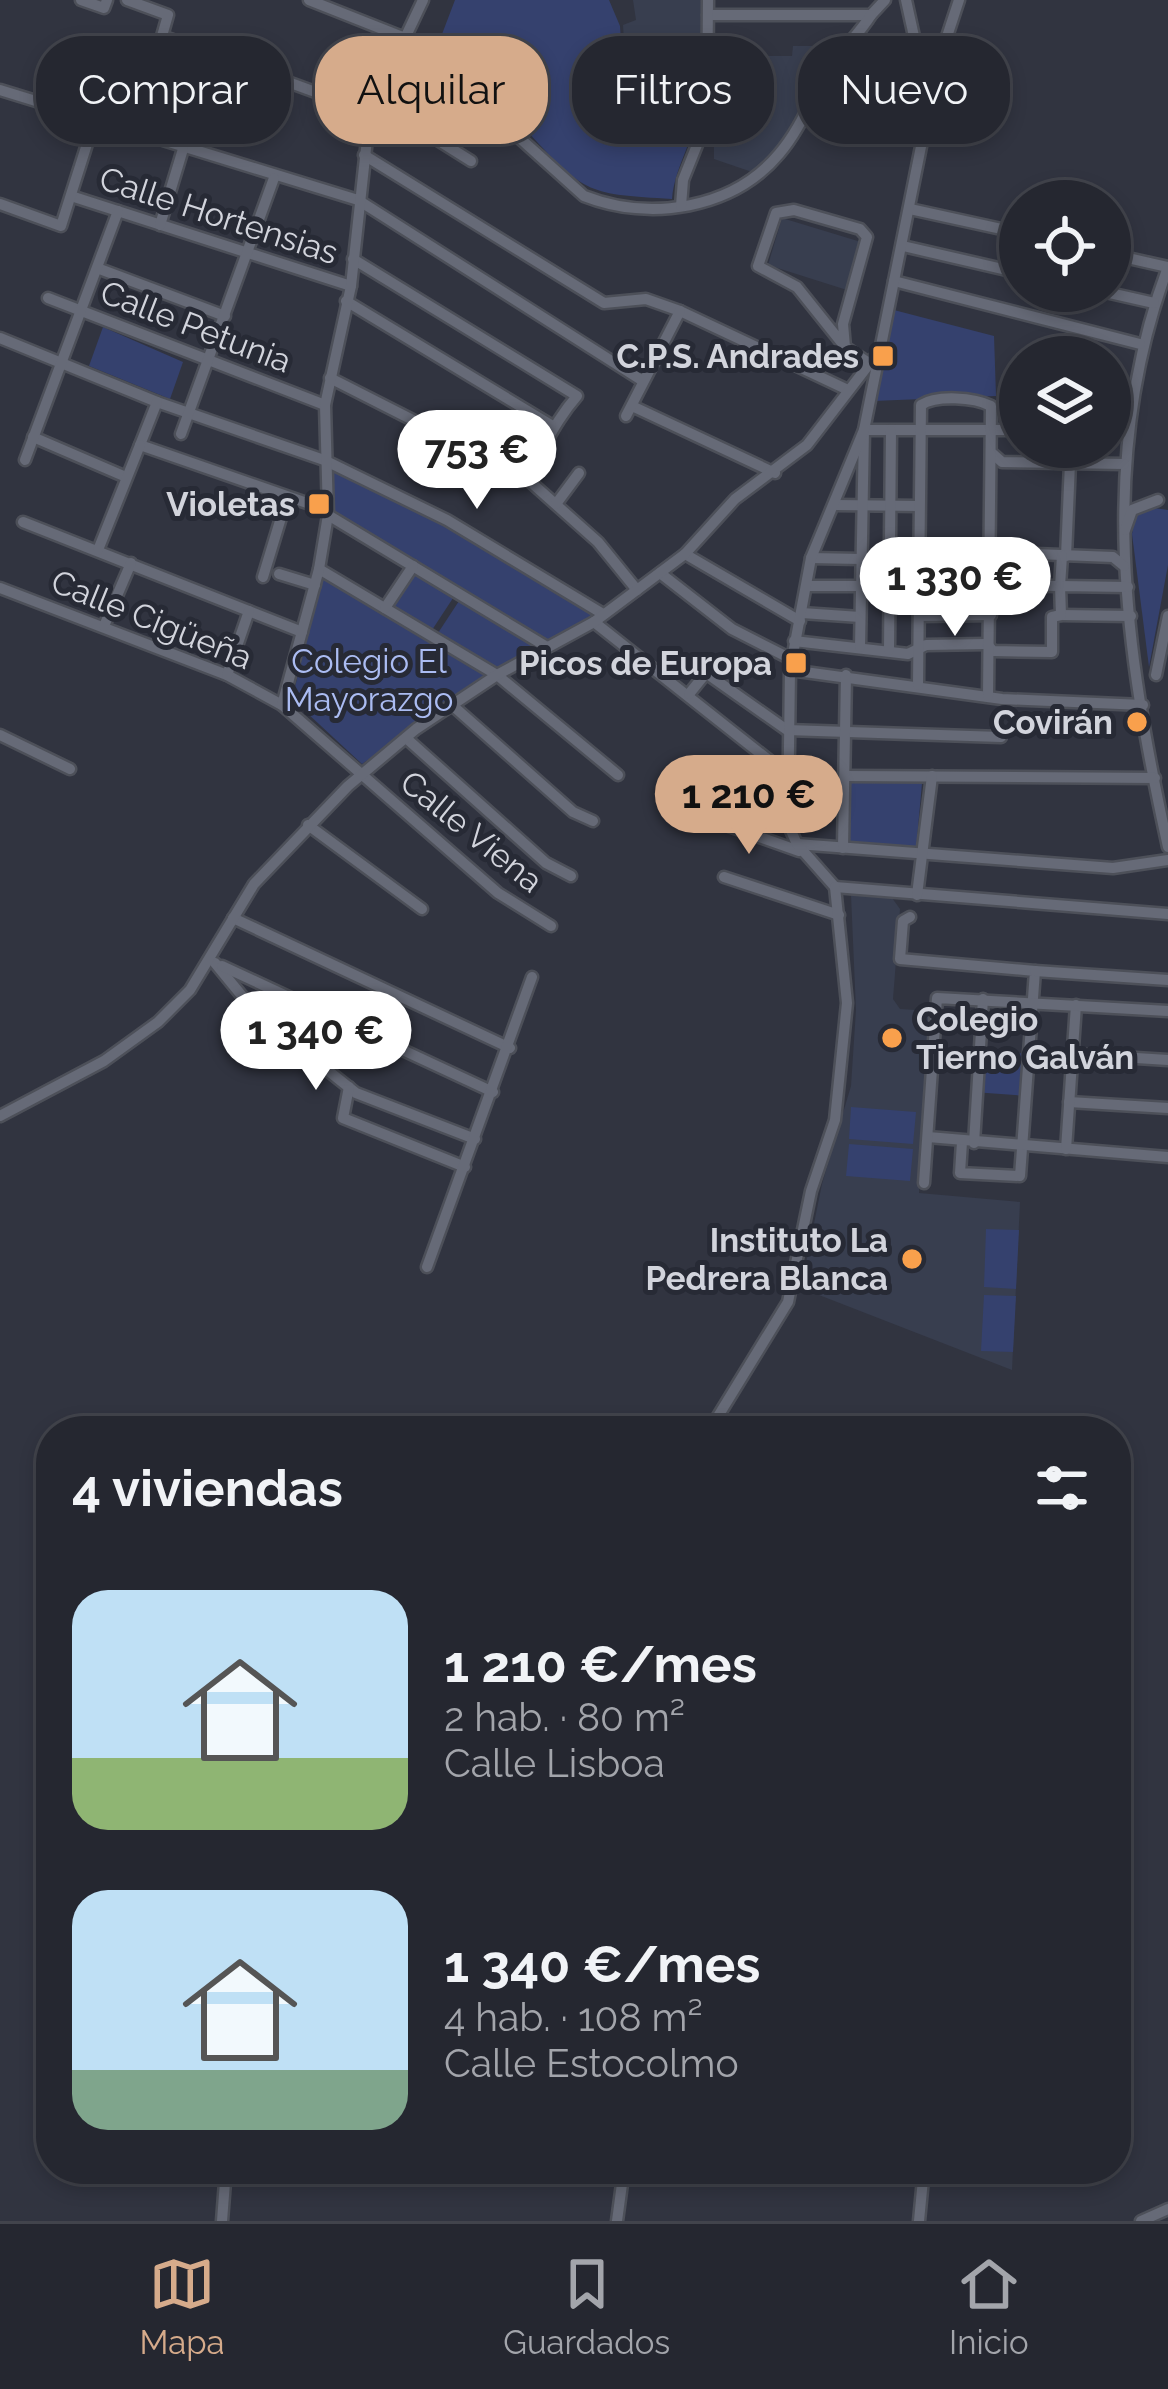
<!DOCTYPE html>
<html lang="es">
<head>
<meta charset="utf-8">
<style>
	:root { --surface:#252730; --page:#31333c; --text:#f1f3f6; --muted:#a3a5ab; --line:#42444c; --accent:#d6ab8b }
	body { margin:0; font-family:Raleway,sans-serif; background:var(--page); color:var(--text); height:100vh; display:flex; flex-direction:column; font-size:45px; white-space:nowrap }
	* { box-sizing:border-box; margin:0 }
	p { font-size:39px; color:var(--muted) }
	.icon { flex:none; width:66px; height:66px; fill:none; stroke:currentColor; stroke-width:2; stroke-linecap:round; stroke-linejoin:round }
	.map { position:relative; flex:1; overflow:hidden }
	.panel { position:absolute; left:36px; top:1416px; width:1095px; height:768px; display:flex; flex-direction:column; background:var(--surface); border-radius:48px; box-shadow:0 6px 18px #0003,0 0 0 3px var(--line) }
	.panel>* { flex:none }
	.hud { position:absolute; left:36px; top:36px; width:1098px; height:108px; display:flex; gap:24px }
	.controls { position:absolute; left:999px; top:180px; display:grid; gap:24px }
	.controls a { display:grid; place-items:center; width:132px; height:132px; border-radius:50%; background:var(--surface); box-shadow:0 6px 18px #0003,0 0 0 3px var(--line); font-size:60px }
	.price { position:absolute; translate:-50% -102px; padding:0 27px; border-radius:42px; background:#fff; color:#222; font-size:39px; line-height:78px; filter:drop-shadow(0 3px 6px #0008) }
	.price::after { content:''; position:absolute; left:50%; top:72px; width:36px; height:27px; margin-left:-18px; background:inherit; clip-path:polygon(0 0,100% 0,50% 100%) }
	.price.active { background:var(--accent); color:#111 }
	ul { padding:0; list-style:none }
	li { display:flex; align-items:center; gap:36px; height:300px; padding:0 36px }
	li span { display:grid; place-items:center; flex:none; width:336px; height:240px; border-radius:36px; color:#555 }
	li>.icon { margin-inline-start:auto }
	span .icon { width:144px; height:144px; fill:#fffc; stroke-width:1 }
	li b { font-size:51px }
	h2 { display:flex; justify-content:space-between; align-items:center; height:144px; padding:0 36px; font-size:51px }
	.tag { padding:0 42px; border-radius:48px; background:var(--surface); box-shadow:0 6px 18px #0003,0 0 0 3px var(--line); font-size:42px; line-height:108px }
	.tag.active { background:var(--accent); color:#111 }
	.dock { display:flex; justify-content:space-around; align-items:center; height:168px; border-top:3px solid var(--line); background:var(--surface); font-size:33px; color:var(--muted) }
	.dock a { display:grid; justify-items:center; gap:6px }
	.dock .active { color:var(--accent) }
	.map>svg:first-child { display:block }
	.built { fill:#383e4f }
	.green { fill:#35416e }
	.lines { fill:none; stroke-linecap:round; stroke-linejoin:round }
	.minor-casing { stroke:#4d5059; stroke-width:15 }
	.minor { stroke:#666a77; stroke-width:10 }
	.poi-dot { fill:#f9a04c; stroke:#272a35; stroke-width:4.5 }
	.labels { text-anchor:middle; stroke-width:10; stroke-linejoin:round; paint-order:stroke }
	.street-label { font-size:33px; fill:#d2d4dc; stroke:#272a35 }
	.poi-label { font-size:33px; font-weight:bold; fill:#d2d4dc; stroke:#272a35; text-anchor:end }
	.park-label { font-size:33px; fill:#abbcf2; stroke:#272a35 }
</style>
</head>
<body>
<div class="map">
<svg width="1168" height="2221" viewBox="0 0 1168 2221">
	<rect width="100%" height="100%" fill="#313440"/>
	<!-- built -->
	<g class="built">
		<polygon points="633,0 705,0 699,95 662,94 644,55 625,57 623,25 636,20"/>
		<polygon points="793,46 835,46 783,138 755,173 714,159 714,56 792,56"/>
		<polygon points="782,218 861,242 847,290 768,265"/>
		<polygon points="851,895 892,898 900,909 893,999 900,1009 931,1011 919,1193 1020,1202 1012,1370 801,1288 822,1184 851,1086 856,1010"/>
	</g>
	<!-- green -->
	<g class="green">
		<path d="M455,0H609L620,26L622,58L644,60L662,94L699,95C701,131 675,162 672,199C590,194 585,195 529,133L540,116L439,42Z"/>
		<polygon points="890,309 994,336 996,396 873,401"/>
		<polygon points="103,327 183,362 170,399 89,366"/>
		<polygon points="331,466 464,535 597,616 548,644 332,512"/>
		<polygon points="1147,507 1168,510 1168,565 1149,667 1132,534 1135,515"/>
		<polygon points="416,568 457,592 432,630 390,606"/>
		<polygon points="322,577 488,675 362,764 292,699"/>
		<polygon points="461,598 541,647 498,669 438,633"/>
		<polygon points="850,782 922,783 916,850 850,844"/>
		<polygon points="976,1050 1030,1054 1027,1096 973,1092"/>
		<polygon points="851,1107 916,1112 913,1144 849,1139"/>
		<polygon points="849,1144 913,1149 910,1181 846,1176"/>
		<polygon points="986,1229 1019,1230 1016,1289 984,1287"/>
		<polygon points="984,1295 1016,1296 1013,1352 981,1351"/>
	</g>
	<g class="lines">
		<!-- minor casing -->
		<g class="minor-casing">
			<g id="minor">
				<polyline points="81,0 104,8 107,0"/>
				<polyline points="127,0 168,15 162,36 370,112"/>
				<polyline points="309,0 405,38"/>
				<polyline points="906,0 928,100"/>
				<polyline points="708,15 871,15 885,0"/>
				<path d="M400,47L494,115L584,196C650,222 733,209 779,154C799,131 811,100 826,74C838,53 858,36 871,15"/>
				<polyline points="0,90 358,200 643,381"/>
				<polyline points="374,100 471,161"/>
				<polyline points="364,155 604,303 646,299 680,311 848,390"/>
				<polyline points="71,196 351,286"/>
				<polyline points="0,204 61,226 94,122"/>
				<polyline points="681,206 683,180 707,120 708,0"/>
				<polyline points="910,209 1020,233"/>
				<polyline points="160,225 183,149"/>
				<polyline points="903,246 1020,273"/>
				<polyline points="1110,254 1168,267"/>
				<path d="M353,259L577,396C554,422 544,449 525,477"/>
				<path d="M1168,267C1096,459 1125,651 1168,847"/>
				<polyline points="97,268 225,316"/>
				<polyline points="894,281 1140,344"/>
				<polyline points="1101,291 1154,303"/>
				<polyline points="48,298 325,405"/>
				<polyline points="346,301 551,425"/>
				<polyline points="0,338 157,402 324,460 447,520 603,614"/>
				<polyline points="845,347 843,324 867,237 860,229 794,210 776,213 758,266 797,287 845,347 870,364"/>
				<polyline points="330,378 525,477 598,542 637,590"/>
				<polyline points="157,402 140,445 327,510"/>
				<polyline points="632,406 775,473"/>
				<polyline points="626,416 680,311"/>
				<polyline points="181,434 274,178"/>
				<polyline points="33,437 126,477"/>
				<polyline points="993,454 1002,462 1124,464"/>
				<polyline points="25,460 118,211"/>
				<polyline points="556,504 579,473"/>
				<polyline points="836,505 919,506"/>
				<polyline points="328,515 547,647"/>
				<polyline points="23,522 302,632"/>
				<polyline points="1125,530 1132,510 1158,500"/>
				<polyline points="98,550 140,445"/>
				<polyline points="685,554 800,621"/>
				<polyline points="1066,556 1070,463"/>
				<polyline points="811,558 860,559"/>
				<polyline points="991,562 1007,553 1113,557 1124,566"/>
				<polyline points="319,569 497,675 618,775"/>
				<polyline points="660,573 732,629 791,659"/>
				<polyline points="279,574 315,585"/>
				<polyline points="263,577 287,498"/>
				<polyline points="890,584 1060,586 1062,556"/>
				<polyline points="807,586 860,586"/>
				<polyline points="0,588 227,675 282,705 498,893 551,926"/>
				<polyline points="385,608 413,566"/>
				<polyline points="802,613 860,617"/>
				<polyline points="1061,615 1131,616"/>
				<polyline points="919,616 991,615"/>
				<polyline points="594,622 789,776"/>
				<polyline points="104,626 131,563"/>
				<polyline points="794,641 908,654 926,645 987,644"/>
				<polyline points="987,644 993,651 1052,652 1052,617 1061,615 1060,586 1128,587"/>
				<polyline points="860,647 864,430 1020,430"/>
				<polyline points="889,650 891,431"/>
				<polyline points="790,670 1002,699 1143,705"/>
				<polyline points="227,675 249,611"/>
				<polyline points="1156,675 1168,616"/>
				<path d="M918,685L921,405C936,395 974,397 991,406L988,696"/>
				<polyline points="689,694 706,673 787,730 1001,737"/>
				<polyline points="282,705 319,569 328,515 325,405 351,286 370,112 423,0"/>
				<polyline points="452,705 573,812 593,821"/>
				<polyline points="0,735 70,769"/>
				<polyline points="406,738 546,863 571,876"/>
				<polyline points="845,776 1155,778"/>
				<polyline points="706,818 799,851"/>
				<polyline points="308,825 422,909"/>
				<polyline points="797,844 1113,868 1168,860"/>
				<polyline points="843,848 846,675"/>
				<polyline points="724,877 839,915"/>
				<polyline points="835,887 797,844 788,824 790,670 811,558 864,430 937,67 959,0"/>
				<polyline points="835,887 1168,914"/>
				<polyline points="917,895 932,776"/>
				<polyline points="910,917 903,921 900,959 1035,971 1020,1176 960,1173 962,1142"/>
				<polyline points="233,918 510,1048"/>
				<polyline points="215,963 256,1013 356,1093 475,1139"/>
				<polyline points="222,966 493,1092"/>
				<polyline points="1035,971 1168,980"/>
				<polyline points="1073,1054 1168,1060"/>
				<polyline points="349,1087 343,1118 465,1167"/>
				<polyline points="1069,1102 1168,1108"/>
				<polyline points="0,1116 104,1061 158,1022 190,990 254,884 348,786 416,729 497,675 594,622 685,554 735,499 807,445 880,350"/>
				<polyline points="928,1137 1168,1157"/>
				<polyline points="974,1143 983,999"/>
				<polyline points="1066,1149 1076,1005"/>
				<polyline points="924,1183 937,998 1168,1011"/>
				<polyline points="427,1267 532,977"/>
				<polyline points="709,1431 788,1302 811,1191 835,1120 847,1003 835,887"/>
				<polyline points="222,2221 226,2169"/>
				<polyline points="617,2221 624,2169"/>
				<polyline points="919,2221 924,2169"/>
				<polyline points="1141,2221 1168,2209"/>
			</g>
		</g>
		<!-- minor -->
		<use href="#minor" class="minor"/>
	</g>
	<!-- markers -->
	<g class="poi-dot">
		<rect x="871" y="344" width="24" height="24" rx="6"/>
		<rect x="307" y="492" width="24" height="24" rx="6"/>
		<rect x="784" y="651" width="24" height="24" rx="6"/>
		<circle cx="1137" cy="722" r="12"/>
		<circle cx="892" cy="1038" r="12"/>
		<circle cx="912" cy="1259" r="12"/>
	</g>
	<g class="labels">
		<!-- street labels -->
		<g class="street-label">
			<text transform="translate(219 215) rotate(18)" y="12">Calle Hortensias</text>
			<text transform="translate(196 326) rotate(21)" y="12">Calle Petunia</text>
			<text transform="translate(152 619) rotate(22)" y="12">Calle Cigüeña</text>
			<text transform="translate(472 831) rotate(39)" y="12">Calle Viena</text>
		</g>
		<!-- poi labels -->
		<g class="poi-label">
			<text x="859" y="368">C.P.S. Andrades</text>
			<text x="295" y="516">Violetas</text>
			<text x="772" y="675">Picos de Europa</text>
			<text x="1113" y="734">Covirán</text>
			<text x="916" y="1031" text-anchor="start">Colegio<tspan x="916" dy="38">Tierno Galván</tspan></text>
			<text x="888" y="1252">Instituto La<tspan x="888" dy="38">Pedrera Blanca</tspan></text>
		</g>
		<!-- park labels -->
		<g class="park-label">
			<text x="369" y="673">Colegio El<tspan x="369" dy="38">Mayorazgo</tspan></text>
		</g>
	</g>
</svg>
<div class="controls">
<a><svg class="icon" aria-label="locate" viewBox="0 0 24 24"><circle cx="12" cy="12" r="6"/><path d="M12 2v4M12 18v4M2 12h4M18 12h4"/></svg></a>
<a><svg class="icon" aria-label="layers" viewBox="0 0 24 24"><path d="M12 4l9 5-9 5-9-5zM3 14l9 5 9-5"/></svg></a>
</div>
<b class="price" style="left:477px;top:512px">753 €</b>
<b class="price" style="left:955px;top:639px">1 330 €</b>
<b class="price active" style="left:749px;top:857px">1 210 €</b>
<b class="price" style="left:316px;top:1093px">1 340 €</b>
<div class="hud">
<a class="tag">Comprar</a>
<a class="tag active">Alquilar</a>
<a class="tag">Filtros</a>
<a class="tag">Nuevo</a>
</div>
<section class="panel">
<h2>4 viviendas<svg class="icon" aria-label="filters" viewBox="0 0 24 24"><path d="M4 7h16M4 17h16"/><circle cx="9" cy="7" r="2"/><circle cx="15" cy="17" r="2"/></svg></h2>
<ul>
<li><span style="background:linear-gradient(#bfe0f5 70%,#8fb573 0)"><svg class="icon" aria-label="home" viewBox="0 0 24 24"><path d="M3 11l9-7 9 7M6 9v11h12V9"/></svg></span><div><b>1 210 €/mes</b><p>2 hab. · 80 m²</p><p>Calle Lisboa</p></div></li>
<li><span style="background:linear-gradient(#bfe0f5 75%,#7fa58c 0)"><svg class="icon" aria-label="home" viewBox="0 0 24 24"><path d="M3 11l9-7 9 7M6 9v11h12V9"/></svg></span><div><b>1 340 €/mes</b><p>4 hab. · 108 m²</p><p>Calle Estocolmo</p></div></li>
</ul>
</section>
</div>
<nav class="dock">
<a class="active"><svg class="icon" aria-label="map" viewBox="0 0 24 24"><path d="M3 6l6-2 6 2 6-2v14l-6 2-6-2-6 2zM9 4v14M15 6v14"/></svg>Mapa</a>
<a><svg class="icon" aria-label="saved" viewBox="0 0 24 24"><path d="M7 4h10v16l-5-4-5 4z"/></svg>Guardados</a>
<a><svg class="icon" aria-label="home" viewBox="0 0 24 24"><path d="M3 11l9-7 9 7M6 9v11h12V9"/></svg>Inicio</a>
</nav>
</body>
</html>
